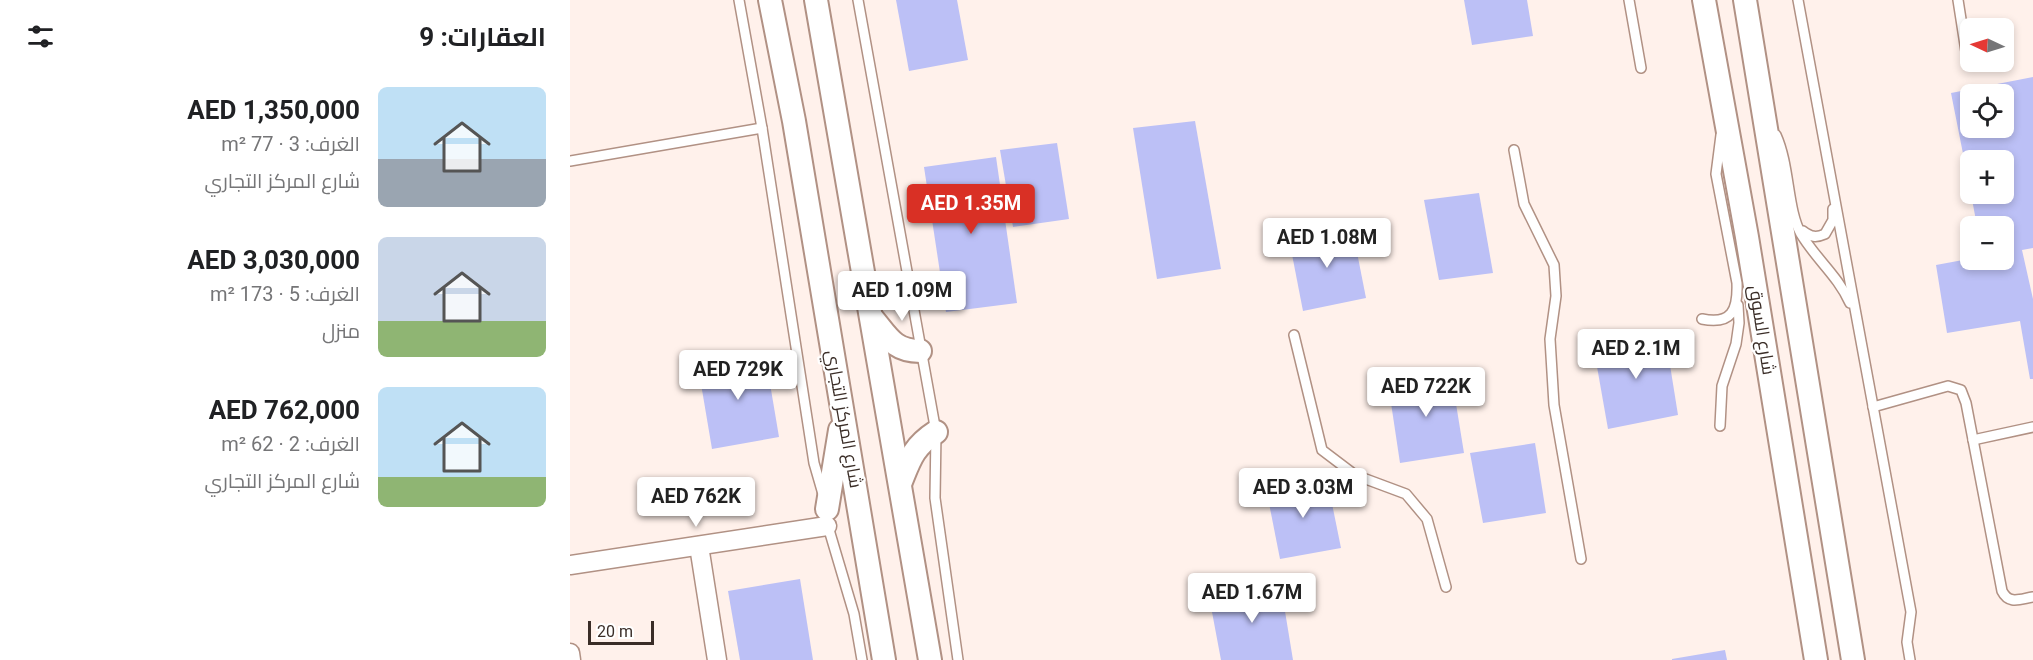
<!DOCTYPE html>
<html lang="ar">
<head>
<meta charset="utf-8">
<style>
	:root { --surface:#fff; --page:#f6f6f6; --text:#202124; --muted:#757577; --accent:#d93025 }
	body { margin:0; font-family:Roboto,Cairo,sans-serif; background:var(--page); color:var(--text); direction:rtl; height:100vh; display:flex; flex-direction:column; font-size:22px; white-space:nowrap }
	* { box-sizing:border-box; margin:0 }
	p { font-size:20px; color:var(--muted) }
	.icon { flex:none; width:33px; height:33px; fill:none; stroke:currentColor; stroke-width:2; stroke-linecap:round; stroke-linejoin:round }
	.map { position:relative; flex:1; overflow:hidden; direction:ltr }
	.panel { display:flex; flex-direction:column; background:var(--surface); width:570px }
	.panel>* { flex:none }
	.needle { width:39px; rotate:274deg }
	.controls { position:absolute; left:1390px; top:18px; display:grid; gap:12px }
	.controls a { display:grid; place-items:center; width:54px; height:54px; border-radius:9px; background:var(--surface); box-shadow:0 3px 9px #0003; font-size:30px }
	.scale { position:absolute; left:18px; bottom:15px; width:66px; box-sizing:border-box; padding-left:6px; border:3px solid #3a2d27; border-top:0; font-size:16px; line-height:21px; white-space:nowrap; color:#3a2d27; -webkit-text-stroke:4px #fff; paint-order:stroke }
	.price { position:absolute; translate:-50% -51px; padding:0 14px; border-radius:6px; background:#fff; color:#222; font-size:20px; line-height:39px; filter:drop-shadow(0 2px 3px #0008) }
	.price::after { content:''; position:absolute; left:50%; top:36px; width:18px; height:14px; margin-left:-9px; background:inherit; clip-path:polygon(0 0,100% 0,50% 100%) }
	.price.active { background:var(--accent); color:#fff }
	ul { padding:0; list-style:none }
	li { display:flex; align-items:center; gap:18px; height:150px; padding:0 24px }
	li span { display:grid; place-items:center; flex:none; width:168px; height:120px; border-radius:9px; color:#555 }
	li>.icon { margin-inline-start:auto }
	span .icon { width:72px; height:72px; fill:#fffc; stroke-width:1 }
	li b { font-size:26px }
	h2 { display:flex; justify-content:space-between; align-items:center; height:72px; padding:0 24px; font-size:26px }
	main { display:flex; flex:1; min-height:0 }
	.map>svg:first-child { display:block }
	.building { fill:#bcc0f6; fill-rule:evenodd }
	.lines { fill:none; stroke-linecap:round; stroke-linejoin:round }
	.service-casing { stroke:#b19184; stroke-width:12 }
	.minor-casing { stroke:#b19184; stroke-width:21 }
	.tertiary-casing { stroke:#b19184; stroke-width:26 }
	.service { stroke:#fff; stroke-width:9 }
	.minor { stroke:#fff; stroke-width:18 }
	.tertiary { stroke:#fff; stroke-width:22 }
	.labels { text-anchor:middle; stroke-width:4.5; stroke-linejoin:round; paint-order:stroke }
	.street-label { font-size:18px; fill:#3a2d27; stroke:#fff }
</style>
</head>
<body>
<main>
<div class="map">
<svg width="1463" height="660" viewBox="0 0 1463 660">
	<rect width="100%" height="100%" fill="#fff1eb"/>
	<!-- building -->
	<g class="building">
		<polygon points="326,0 387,0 398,60 339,71"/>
		<polygon points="894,0 957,0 963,36 902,45"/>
		<path d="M1463,77V248L1452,250L1463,299V379H1460L1450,321L1377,333L1366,265L1393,260L1391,251L1401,238V260H1434V226H1407L1401,194H1434V160H1401L1400,189L1381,93ZM1401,94H1434V128H1401Z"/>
		<polygon points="625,121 651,269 587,279 563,128"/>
		<polygon points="487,143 499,219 443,227 430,150"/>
		<polygon points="426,157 447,303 376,312 354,167"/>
		<polygon points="909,193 923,273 869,280 854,200"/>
		<polygon points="782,227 796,298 733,311 719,239"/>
		<polygon points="1095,334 1108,415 1038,429 1023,344"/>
		<polygon points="195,354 209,437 142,449 128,366"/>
		<polygon points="881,373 894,453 830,463 818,383"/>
		<polygon points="965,443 976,513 913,523 900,453"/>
		<polygon points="757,479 771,548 710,559 696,488"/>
		<polygon points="230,579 243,660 170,660 158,591"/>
		<polygon points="710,581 723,660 651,660 639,596"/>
		<polygon points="1155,650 1157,660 1102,660 1102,659"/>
	</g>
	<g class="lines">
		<!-- service casing -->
		<g class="service-casing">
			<g id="service">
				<polyline points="169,0 192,128 244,463 253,494"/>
				<polyline points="288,0 366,432 365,498 388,660"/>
				<polyline points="1059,0 1071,68"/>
				<polyline points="1228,0 1341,612 1337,642 1340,660"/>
				<polyline points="1388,0 1398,64"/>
				<path d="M1206,135C1220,166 1217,209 1231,234C1246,259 1268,276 1280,303"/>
				<polyline points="944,150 954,204 984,265 986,296 980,339 984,405 1011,559"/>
				<polyline points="0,161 192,128"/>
				<path d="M1233,231C1241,237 1246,238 1255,234L1263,220V209"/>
				<path d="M1132,319C1162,325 1168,310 1167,283L1146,174L1151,135"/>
				<polyline points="724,335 752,450 785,475 836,494 857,519 876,587"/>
				<path d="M1303,407L1378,386L1391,390L1396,403L1432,591C1439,605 1450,599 1463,597"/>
				<polyline points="1150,426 1152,386 1166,344 1169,323 1168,305"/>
				<polyline points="1403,440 1463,427"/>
				<polyline points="257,523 284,614 292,660"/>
			</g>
		</g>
		<!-- minor casing -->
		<g class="minor-casing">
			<g id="minor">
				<polyline points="129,546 147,660"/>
				<polyline points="0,565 257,526"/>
				<polyline points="0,653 1,660"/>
			</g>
		</g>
		<!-- tertiary casing -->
		<g class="tertiary-casing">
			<g id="tertiary">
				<polyline points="200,0 224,121 314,660"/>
				<polyline points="246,0 360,660"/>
				<polyline points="1134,0 1177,237 1246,660"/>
				<polyline points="1175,0 1283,660"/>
				<path d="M303,319C318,337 324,351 350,351"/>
				<path d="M330,484C340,459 343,447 366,432"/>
				<polyline points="257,509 270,430"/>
			</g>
		</g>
		<!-- service -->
		<use href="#service" class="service"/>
		<!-- minor -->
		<use href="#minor" class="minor"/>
		<!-- tertiary -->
		<use href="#tertiary" class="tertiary"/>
	</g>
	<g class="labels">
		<!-- street labels -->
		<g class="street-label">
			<text transform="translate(1192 330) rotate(81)" y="6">شارع السوق</text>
			<text transform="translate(274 419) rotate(80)" y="6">شارع المركز التجاري</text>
		</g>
	</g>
</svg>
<div class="controls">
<a><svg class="needle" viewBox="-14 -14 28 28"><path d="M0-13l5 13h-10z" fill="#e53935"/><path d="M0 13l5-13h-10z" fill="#757577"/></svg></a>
<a><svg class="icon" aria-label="locate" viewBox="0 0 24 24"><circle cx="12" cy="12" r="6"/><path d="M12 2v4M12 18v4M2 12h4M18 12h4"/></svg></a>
<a>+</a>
<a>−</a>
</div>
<div class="scale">20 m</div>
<b class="price active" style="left:401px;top:235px">AED 1.35M</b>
<b class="price" style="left:757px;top:269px">AED 1.08M</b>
<b class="price" style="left:332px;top:322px">AED 1.09M</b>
<b class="price" style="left:1066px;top:380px">AED 2.1M</b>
<b class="price" style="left:168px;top:401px">AED 729K</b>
<b class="price" style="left:856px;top:418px">AED 722K</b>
<b class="price" style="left:733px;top:519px">AED 3.03M</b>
<b class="price" style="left:126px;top:528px">AED 762K</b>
<b class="price" style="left:682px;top:624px">AED 1.67M</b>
</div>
<section class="panel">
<h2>العقارات: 9<svg class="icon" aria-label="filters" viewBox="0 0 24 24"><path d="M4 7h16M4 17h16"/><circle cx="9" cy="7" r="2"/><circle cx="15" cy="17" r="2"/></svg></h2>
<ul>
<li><span style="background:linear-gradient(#bfe0f5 60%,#9aa5b1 0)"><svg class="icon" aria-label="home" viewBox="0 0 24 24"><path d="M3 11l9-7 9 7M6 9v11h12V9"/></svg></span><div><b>AED 1,350,000</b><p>الغرف: 3 · 77 m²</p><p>شارع المركز التجاري</p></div></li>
<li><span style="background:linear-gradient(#c9d6e8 70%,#8fb573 0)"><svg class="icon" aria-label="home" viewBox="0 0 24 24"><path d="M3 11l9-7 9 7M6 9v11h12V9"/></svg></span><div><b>AED 3,030,000</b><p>الغرف: 5 · 173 m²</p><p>منزل</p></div></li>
<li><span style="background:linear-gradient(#bfe0f5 75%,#8fb573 0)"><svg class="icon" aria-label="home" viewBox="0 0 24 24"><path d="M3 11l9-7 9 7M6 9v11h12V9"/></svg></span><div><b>AED 762,000</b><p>الغرف: 2 · 62 m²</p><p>شارع المركز التجاري</p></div></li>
</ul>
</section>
</main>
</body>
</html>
